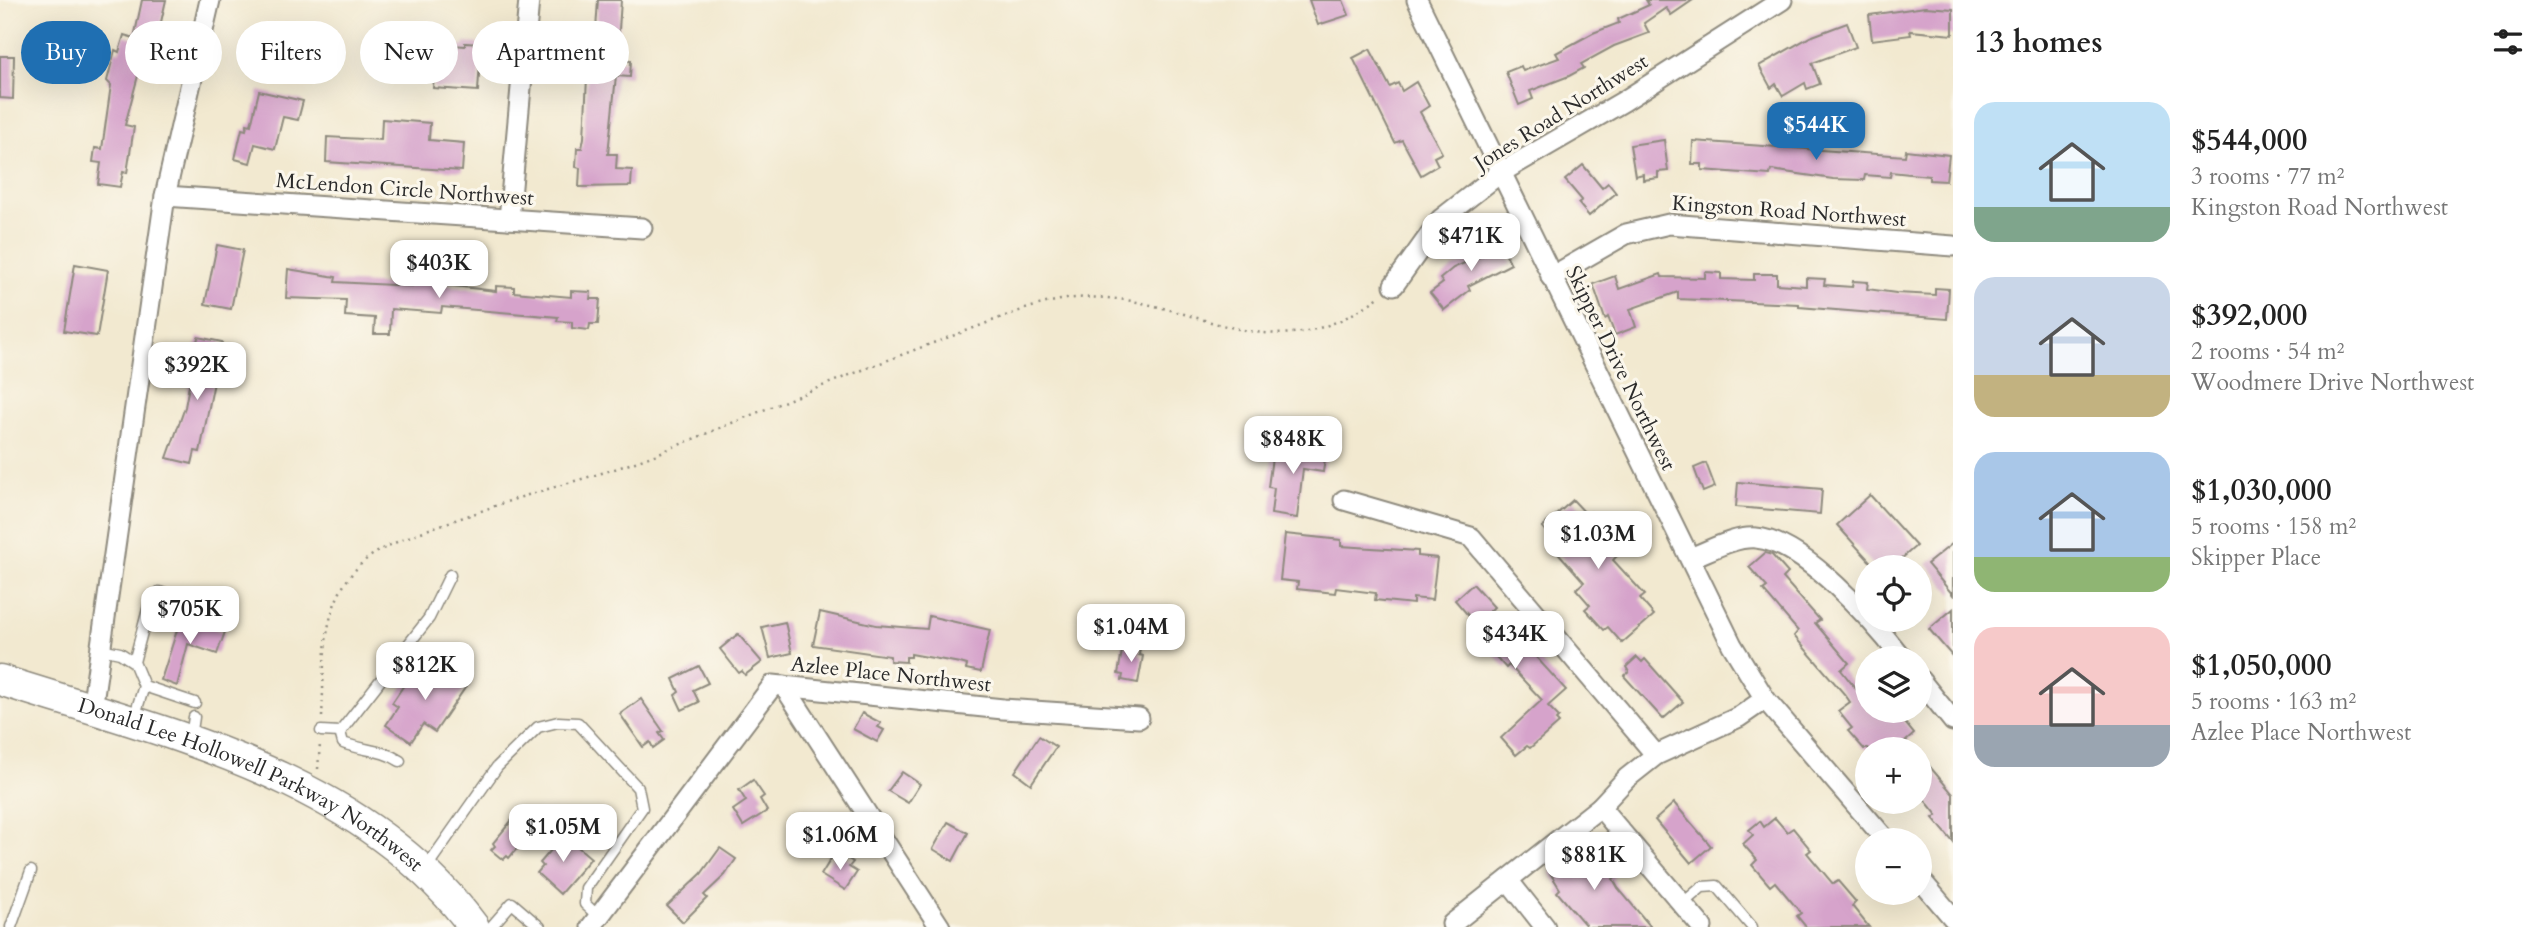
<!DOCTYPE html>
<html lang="en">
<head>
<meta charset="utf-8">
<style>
	:root { --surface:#fff; --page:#f2f2f2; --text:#222; --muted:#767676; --accent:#1f6fb2 }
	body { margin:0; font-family:Cardo,serif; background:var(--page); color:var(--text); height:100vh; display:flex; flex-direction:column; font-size:26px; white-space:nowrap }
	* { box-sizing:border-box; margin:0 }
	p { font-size:23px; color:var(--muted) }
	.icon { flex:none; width:38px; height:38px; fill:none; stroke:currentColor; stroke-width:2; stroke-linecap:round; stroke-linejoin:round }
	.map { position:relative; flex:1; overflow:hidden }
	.panel { display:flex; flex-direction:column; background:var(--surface); width:595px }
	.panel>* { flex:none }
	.banner { position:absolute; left:21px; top:21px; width:665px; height:63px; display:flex; gap:14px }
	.fabs { position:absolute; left:1855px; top:555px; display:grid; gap:14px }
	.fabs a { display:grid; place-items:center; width:77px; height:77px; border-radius:50%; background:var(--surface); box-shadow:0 7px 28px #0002; font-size:35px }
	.price { position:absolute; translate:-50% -60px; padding:0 16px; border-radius:14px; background:#fff; color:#222; font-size:23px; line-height:46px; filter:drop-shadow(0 2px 4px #0008) }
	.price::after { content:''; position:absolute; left:50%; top:42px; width:21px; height:16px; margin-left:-10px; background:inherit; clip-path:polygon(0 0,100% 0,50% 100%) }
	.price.on { background:var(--accent); color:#fff }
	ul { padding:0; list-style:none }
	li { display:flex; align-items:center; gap:21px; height:175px; padding:0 21px }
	li span { display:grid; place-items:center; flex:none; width:196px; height:140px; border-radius:21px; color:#555 }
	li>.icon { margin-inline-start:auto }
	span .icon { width:84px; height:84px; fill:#fffc; stroke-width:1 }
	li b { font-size:30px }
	h2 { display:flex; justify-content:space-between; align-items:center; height:84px; padding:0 21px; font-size:30px }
	.pill { padding:0 24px; border-radius:32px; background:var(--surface); box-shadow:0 7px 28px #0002; font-size:24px; line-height:63px }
	.pill.on { background:var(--accent); color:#fff }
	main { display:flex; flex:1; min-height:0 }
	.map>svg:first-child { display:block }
	.building { fill:#d6a3cb }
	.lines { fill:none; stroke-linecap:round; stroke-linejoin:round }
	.lane-casing { stroke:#8e8a7e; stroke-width:13 }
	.street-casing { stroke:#8e8a7e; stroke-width:23 }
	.primary-casing { stroke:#8e8a7e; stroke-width:33 }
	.path { stroke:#8e8a7e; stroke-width:2.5; stroke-dasharray:2 5; stroke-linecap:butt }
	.lane { stroke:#fff; stroke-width:10 }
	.street { stroke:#fff; stroke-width:19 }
	.primary { stroke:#fff; stroke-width:30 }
	.labels { text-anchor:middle; stroke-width:6; stroke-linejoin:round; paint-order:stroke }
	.street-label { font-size:21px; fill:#2b2b2b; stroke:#fbf7ec }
</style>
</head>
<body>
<main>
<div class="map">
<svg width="1953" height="927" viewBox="0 0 1953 927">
	<rect width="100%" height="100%" fill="#fbf7ec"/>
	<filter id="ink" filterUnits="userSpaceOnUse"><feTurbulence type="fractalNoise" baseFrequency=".0143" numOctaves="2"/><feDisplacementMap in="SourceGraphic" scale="14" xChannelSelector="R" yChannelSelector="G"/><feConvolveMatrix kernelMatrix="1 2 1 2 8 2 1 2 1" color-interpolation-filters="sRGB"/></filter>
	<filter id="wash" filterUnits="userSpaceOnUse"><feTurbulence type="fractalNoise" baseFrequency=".00686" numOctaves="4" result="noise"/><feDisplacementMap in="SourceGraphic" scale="28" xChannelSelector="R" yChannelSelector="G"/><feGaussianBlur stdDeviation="1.57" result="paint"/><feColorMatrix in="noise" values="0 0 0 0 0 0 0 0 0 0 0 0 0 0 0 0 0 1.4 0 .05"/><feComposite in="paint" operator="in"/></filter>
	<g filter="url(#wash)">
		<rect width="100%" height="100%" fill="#f2e9d0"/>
		<g id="blocks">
			<!-- building -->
			<g class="building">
				<polygon points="142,0 166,0 152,62 147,61 145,69 140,68 125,125 134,127 127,173 123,172 120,187 98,184 101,163 93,162 95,148 102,149 111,85 107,81 115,50 119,52 124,35 134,38"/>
				<polygon points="598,0 621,0 617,60 631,61 630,77 616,76 608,154 617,154 616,169 632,170 631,186 579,187 580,168 576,167 577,148 582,148 584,138 588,58 594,59"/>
				<polygon points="1309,0 1343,0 1349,15 1318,25"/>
				<polygon points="1646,0 1693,0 1671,15 1666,8 1644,23 1649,33 1614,46 1581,64 1584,68 1569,76 1530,91 1533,99 1519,105 1506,72 1521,66 1523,71 1559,58 1556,53 1593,33 1619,23 1618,19 1649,5"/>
				<polygon points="1925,7 1953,9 1953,35 1910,31 1911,35 1872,40 1869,15"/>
				<polygon points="1847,23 1856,47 1812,63 1820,84 1807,89 1805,83 1783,96 1776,84 1771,88 1759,66 1810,37"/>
				<polygon points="465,43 481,44 478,91 433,88 436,48 441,49 441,44 465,46"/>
				<polygon points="1370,49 1390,87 1398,83 1402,91 1416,82 1429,106 1420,112 1442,153 1434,157 1438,165 1421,175 1402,140 1395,143 1353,58"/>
				<polygon points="0,56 14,56 13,99 0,98"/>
				<polygon points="259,91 303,101 298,120 283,117 275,149 255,144 250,163 235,159 242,129 246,130 247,124 251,125"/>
				<polygon points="382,119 430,123 429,140 464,143 462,171 326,162 327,137 381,140"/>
				<polygon points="1664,140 1668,171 1658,172 1658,178 1643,180 1643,174 1635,176 1630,145"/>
				<polygon points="1693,141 1905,156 1906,150 1949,155 1946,181 1929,180 1929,176 1891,172 1890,177 1865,175 1864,180 1833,179 1771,170 1770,175 1702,170 1702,164 1692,164"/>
				<polygon points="1583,165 1602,188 1608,183 1616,193 1589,216 1578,203 1582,200 1565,180"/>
				<polygon points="1496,235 1511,264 1468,286 1470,290 1444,310 1430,293 1443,283 1440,279 1453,268 1483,255 1477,245"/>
				<polygon points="217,245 243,250 231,309 205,304"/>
				<polygon points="75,264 108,270 97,336 64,331"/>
				<polygon points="288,269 336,277 335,282 412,286 413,281 496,291 496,286 514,287 514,292 571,297 571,291 591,292 590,299 600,299 598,324 590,324 589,330 572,328 572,322 557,321 558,317 442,307 441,313 391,309 390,334 374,334 375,318 345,316 346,300 286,298"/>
				<polygon points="1705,272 1721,273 1721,279 1754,280 1754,274 1777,274 1777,284 1806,286 1806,278 1825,279 1824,285 1852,287 1853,281 1868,282 1867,289 1896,293 1935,295 1935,288 1949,289 1947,319 1799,307 1799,304 1678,299 1678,292 1630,309 1636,327 1615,335 1608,317 1605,319 1593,284 1615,276 1619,289 1661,274 1662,277 1705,278"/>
				<polygon points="198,337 222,342 200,452 195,451 192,464 167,458 185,407"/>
				<polygon points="1297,442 1327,446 1323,472 1303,469 1297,518 1271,514 1274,488 1268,487 1273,450 1296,452"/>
				<polygon points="1706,463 1715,487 1703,492 1694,468"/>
				<polygon points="1738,482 1822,489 1820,514 1736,507"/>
				<polygon points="1870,495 1916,546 1892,567 1875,567 1837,525"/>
				<polygon points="1573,500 1588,516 1591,512 1611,534 1606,538 1620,553 1613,560 1645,595 1640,599 1654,615 1622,643 1608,627 1604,630 1585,609 1590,605 1576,589 1584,582 1552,546 1556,543 1542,527"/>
				<polygon points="1285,534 1341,540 1341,546 1418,551 1418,556 1437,558 1432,600 1413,598 1413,604 1375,600 1376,593 1336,588 1335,593 1297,589 1298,582 1280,580"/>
				<polygon points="1953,543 1953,595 1927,564"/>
				<polygon points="1765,553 1772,555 1788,573 1783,578 1820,620 1815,623 1849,663 1841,670 1860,694 1867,687 1867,710 1912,710 1902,719 1914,734 1897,749 1864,749 1848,731 1852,728 1838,711 1850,702 1846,696 1794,636 1798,631 1763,590 1767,587 1749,567"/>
				<polygon points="1473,584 1494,607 1489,612 1523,650 1527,647 1566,690 1548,706 1559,717 1556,720 1559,723 1530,748 1527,746 1516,755 1501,738 1542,700 1509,665 1506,668 1468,626 1473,621 1455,600"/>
				<polygon points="1953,609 1953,657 1929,629"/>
				<polygon points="820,612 876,625 927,629 929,616 990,630 981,672 966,669 967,665 960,663 911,654 911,657 906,657 906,662 890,661 890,656 813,645"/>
				<polygon points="181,618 225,632 217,654 188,644 177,686 161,680"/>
				<polygon points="1111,621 1126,622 1124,638 1110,637"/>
				<polygon points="785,622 792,653 770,658 762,627"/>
				<polygon points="738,634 762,662 745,675 742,671 739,673 720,649"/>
				<polygon points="1123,645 1140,648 1139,655 1143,656 1138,683 1122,680 1123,675 1118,674"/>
				<polygon points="1637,657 1642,662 1645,659 1683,702 1663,719 1624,676 1629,672 1626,667"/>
				<polygon points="699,666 708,683 693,690 699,702 682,710 675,695 679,692 673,679"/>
				<polygon points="416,667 434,679 440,670 450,676 453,672 469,682 435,732 423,724 411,742 386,725 398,707 392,703"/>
				<polygon points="641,699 663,731 659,733 664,740 653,748 650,742 643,747 620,714"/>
				<polygon points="862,713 881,723 878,727 884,730 877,742 853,729"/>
				<polygon points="1039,736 1056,747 1031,784 1015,772"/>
				<polygon points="1920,755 1953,794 1953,842 1933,818 1937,815 1920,794"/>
				<polygon points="902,772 920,784 908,803 888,791"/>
				<polygon points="753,780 764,796 760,799 767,811 743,826 733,810 746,801 739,790"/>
				<polygon points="1674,803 1711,846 1691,863 1655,820"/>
				<polygon points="1775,818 1787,832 1793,828 1811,850 1807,853 1833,884 1838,881 1856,902 1852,906 1869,927 1806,927 1797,916 1801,913 1775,882 1770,886 1752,865 1757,860 1743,844 1753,835 1749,830 1760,821 1764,827"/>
				<polygon points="512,820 529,834 509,858 507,856 503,860 491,850 495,846 493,843"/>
				<polygon points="948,822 968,833 953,861 933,849"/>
				<polygon points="564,835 591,858 560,894 537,873 543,866 540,863"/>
				<polygon points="1580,846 1594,860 1598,857 1615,877 1613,879 1618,888 1651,927 1587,927 1557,892 1560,889 1550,873 1558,866 1553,860 1568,848 1571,853"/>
				<polygon points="720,848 736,859 725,875 704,895 707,898 683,922 667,906 701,874"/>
				<polygon points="842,855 853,862 849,867 857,872 845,890 821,875 832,857 838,861"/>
			</g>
		</g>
	</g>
	<g filter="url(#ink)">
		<use href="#blocks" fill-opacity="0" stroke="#8e8a7e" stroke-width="2"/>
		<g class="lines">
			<!-- lane casing -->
			<g class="lane-casing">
				<g id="lane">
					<polyline points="101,649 120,653 134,662"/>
					<polyline points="144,686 195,703"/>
					<polyline points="134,718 144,686 134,662 150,602 159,592 214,610"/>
					<polyline points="321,731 340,732 429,618 450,575"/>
					<path d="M340,732L343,743C365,751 381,749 400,761"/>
					<polyline points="191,737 194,717"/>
					<polyline points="426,868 497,767 538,727 558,722 578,723 638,788 642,808 586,888 585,904 599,917"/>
					<polyline points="1682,904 1702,887 1717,886 1752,927"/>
					<polyline points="11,927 31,871"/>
					<polyline points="491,927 512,903 540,927"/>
				</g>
			</g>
			<!-- street casing -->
			<g class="street-casing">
				<g id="street">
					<polyline points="1417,0 1732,645 1765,699 1886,840"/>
					<polyline points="165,196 642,228"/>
					<polyline points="509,219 529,0"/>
					<polyline points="1551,277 1626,234 1669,224 1953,246"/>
					<polyline points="1394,285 1441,219 1500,173 1624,101 1782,0"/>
					<polyline points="1344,500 1471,537 1656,755"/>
					<path d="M1690,558C1709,551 1735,536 1756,538C1804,542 1873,621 1902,658"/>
					<polyline points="1920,680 1953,721"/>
					<polyline points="784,686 940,927"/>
					<polyline points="92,709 165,196 210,0"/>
					<polyline points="1600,807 1702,927"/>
					<polyline points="1920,879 1953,918"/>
					<polyline points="1508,880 1545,927"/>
					<polyline points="1452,924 1600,807 1627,778 1656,755 1739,717 1765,699"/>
					<polyline points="591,927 773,685 1003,709 1139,718"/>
				</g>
			</g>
			<!-- primary casing -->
			<g class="primary-casing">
				<g id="primary">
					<path id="s1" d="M0,680C169,734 363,777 474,927"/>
				</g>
			</g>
			<!-- path -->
			<g class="path">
				<path d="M322,717C325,663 319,604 361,564C387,539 456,521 492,507C547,487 605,475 659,453C757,413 855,371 955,335C994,321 1034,302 1075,298C1193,289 1264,384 1380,296"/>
				<polyline points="318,769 320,744"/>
			</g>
			<!-- lane -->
			<use href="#lane" class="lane"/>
			<!-- street -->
			<use href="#street" class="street"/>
			<!-- primary -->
			<use href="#primary" class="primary"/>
		</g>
	</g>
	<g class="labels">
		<!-- street labels -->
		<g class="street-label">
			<text transform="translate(1561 112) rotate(-32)" y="7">Jones Road Northwest</text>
			<text transform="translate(405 189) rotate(4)" y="7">McLendon Circle Northwest</text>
			<text transform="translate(1789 211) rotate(4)" y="7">Kingston Road Northwest</text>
			<text transform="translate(1621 368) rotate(64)" y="7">Skipper Drive Northwest</text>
			<text transform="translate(891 674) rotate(6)" y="7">Azlee Place Northwest</text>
			<text dy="7" stroke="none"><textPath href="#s1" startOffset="273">Donald Lee Hollowell Parkway Northwest</textPath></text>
		</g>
	</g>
</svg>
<div class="fabs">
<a><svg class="icon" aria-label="locate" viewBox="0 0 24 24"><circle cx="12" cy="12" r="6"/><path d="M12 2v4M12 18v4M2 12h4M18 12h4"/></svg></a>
<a><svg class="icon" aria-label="layers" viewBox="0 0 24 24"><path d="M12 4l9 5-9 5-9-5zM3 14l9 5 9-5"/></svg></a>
<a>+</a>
<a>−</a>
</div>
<b class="price on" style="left:1816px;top:162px">$544K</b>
<b class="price" style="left:1471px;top:273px">$471K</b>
<b class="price" style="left:439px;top:300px">$403K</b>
<b class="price" style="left:197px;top:402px">$392K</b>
<b class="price" style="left:1293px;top:476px">$848K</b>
<b class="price" style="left:1598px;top:571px">$1.03M</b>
<b class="price" style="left:190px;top:646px">$705K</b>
<b class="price" style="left:1131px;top:664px">$1.04M</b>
<b class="price" style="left:1515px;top:671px">$434K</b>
<b class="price" style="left:425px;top:702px">$812K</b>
<b class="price" style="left:563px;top:864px">$1.05M</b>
<b class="price" style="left:840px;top:872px">$1.06M</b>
<b class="price" style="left:1594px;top:892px">$881K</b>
<div class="banner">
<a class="pill on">Buy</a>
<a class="pill">Rent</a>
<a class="pill">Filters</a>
<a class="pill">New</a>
<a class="pill">Apartment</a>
</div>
</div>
<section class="panel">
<h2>13 homes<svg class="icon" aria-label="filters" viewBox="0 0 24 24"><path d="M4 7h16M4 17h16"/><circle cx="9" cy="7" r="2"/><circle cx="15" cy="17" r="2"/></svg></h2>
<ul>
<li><span style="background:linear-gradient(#bfe0f5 75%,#7fa58c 0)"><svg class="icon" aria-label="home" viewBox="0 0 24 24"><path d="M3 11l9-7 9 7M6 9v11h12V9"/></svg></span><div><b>$544,000</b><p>3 rooms · 77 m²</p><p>Kingston Road Northwest</p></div></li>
<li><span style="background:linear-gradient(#c9d6e8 70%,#c2b280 0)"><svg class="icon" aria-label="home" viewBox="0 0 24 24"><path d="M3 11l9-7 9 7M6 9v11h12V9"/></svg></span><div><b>$392,000</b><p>2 rooms · 54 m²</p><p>Woodmere Drive Northwest</p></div></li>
<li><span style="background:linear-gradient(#a9c7e8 75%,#8fb573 0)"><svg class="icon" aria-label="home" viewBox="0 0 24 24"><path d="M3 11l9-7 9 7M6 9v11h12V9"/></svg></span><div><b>$1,030,000</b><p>5 rooms · 158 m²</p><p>Skipper Place</p></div></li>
<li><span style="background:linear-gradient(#f6c9c9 70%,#9aa5b1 0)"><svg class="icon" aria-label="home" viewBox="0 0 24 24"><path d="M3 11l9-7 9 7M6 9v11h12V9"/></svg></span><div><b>$1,050,000</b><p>5 rooms · 163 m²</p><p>Azlee Place Northwest</p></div></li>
</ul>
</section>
</main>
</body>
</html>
